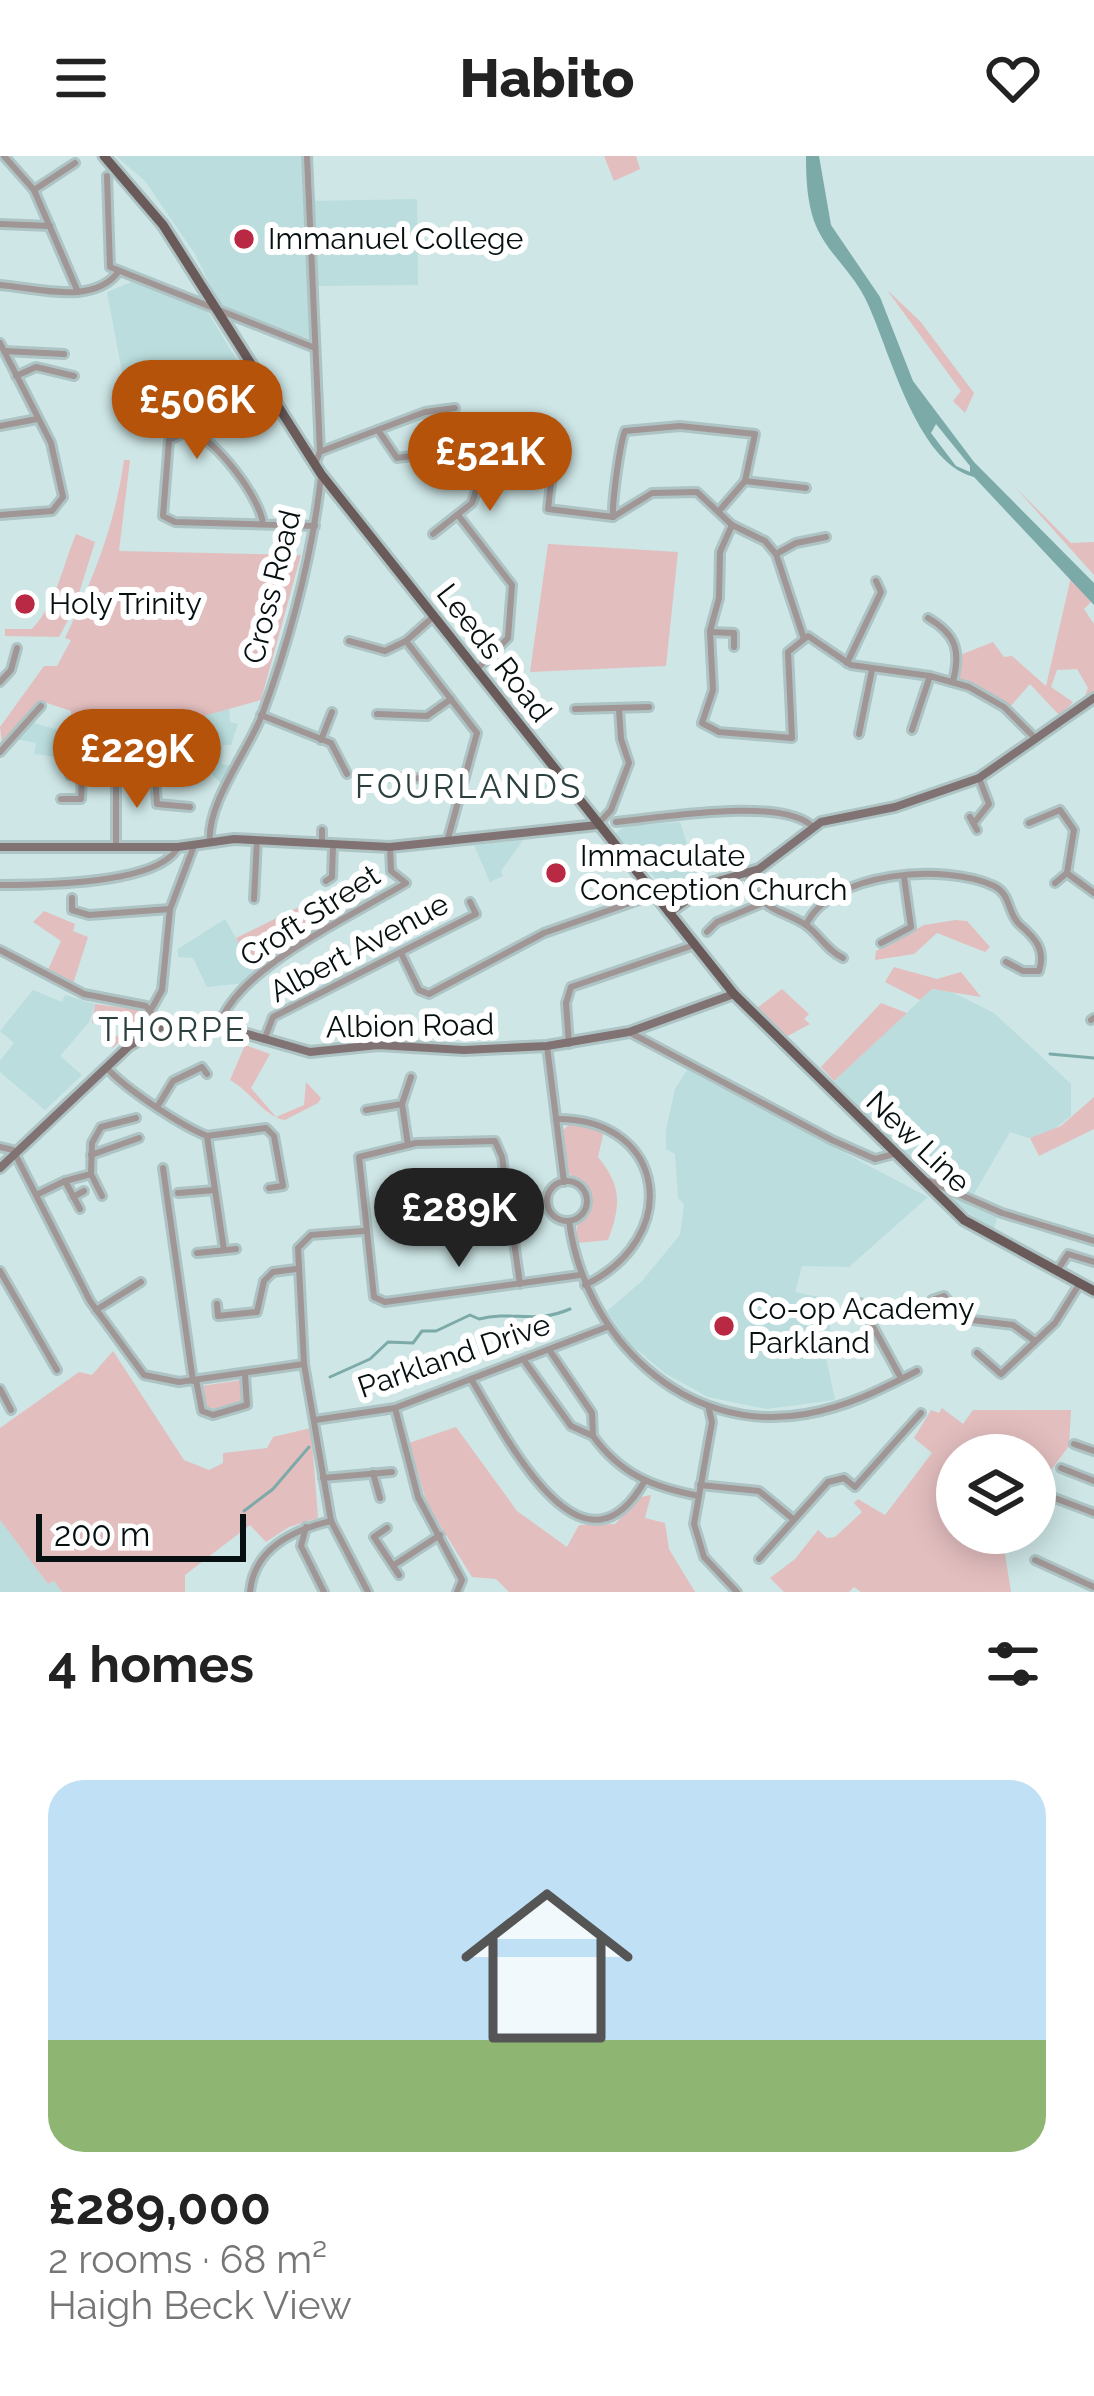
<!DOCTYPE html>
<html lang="en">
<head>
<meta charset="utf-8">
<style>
	:root { --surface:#fff; --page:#f6f6f6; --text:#222; --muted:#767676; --line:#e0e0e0; --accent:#b45309 }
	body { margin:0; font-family:Raleway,sans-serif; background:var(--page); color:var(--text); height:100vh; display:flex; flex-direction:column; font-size:45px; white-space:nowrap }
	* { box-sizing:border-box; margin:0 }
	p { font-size:39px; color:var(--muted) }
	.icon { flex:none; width:66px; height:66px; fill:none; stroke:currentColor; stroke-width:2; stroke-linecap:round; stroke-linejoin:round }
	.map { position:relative; height:1436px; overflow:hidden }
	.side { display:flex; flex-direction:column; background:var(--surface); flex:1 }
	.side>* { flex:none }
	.tools { position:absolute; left:936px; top:1278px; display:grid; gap:24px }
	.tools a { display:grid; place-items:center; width:120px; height:120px; border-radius:50%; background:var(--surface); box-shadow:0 6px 30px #0003; font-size:60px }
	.scale { position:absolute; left:36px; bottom:30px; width:210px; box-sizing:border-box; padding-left:12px; border:6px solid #071010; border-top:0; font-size:33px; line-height:42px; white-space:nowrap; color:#071010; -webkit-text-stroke:9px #fff; paint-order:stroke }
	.price { position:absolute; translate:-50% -102px; padding:0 27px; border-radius:42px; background:var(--accent); color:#fff; font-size:39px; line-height:78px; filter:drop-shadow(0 3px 6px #0008) }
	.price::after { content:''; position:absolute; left:50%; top:72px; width:36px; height:27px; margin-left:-18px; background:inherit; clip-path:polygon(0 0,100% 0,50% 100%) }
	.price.on { background:#222; color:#fff }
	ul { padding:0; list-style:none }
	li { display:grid; align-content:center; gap:24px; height:636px; padding:0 48px }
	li+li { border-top:3px solid var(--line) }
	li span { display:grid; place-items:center; height:372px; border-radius:36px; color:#555 }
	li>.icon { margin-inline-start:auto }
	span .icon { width:216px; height:216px; fill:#fffc; stroke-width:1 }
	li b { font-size:51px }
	h2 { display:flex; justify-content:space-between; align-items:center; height:144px; padding:0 48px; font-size:51px }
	header { display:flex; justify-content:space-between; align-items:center; height:156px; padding:0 48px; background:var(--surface); font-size:54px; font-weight:800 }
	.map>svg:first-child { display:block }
	.built { fill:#bdd }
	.green { fill:#e3bebf }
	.water { fill:#7baaa9; fill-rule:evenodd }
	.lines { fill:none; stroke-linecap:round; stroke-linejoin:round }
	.stream { stroke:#7baaa9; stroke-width:3 }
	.street-casing { stroke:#aec4c4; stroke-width:12 }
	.secondary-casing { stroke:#aec4c4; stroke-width:14 }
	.primary-casing { stroke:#aec4c4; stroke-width:15 }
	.street { stroke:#a09696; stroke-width:6 }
	.secondary { stroke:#817373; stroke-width:8 }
	.primary { stroke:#6a5a5a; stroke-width:9 }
	.poi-dot { fill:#ba2943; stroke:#fff; stroke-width:4.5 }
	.labels { text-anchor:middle; stroke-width:12; stroke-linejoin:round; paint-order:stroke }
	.poi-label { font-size:30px; fill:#071010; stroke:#fff; text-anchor:start }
	.street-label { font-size:30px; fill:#071010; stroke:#fff }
	.neighbourhood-label { font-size:33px; letter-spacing:3px; fill:#2b403f; stroke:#fff }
</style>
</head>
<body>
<header><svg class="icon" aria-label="menu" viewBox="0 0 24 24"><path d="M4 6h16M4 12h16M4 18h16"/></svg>Habito<svg class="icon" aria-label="heart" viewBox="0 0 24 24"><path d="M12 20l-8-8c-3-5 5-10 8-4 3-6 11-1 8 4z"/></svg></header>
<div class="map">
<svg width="1094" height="1436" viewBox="0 0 1094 1436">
	<rect width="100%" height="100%" fill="#cee6e6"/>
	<!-- built -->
	<g class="built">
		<polygon points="116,0 301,0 313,184 220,149 195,98 145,25"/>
		<polygon points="417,43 418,129 316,130 310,45"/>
		<polygon points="132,126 206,153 248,223 125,232 107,136"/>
		<polygon points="229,551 230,566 238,568 231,589 223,589 221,608 234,610 223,629 208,614 196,619 189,607 183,609 189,563"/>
		<polygon points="30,566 66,576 65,602 34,598 36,587 16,583"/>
		<polygon points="680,666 699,726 673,741 615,678 625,670"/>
		<polygon points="523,684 501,715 503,720 490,726 474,689"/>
		<polygon points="225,763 255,816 245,827 207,831 193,802 178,801 178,793"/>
		<polygon points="932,833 954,837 994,857 1071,928 1071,960 1047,978 1028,982 1010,976 974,1038 917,1012 834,925"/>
		<polygon points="33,834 62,846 65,839 95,848 89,866 60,900 82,919 45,954 0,916 0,905 14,887 0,875"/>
		<polygon points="687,914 928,1041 849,1111 802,1110 795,1136 824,1142 827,1148 832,1185 826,1201 835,1244 767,1253 708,1241 666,1218 629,1187 607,1155 642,1125 680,1079 684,1048 678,1042 675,998 666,993 666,974 675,933"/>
		<polygon points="942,1035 998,1058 994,1073 961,1052"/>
		<polygon points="0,1364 48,1428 54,1425 62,1436 0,1436"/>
	</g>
	<!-- green -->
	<g class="green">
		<polygon points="604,0 636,0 640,13 614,25"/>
		<polygon points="887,134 920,165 974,237 965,257 953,245 961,235"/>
		<path d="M124,304H130L119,395L301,399L261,544L134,579L71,576V555L41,545L2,587L0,571L44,510H57L71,484L65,482C94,420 114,373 124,304Z"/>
		<polygon points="1014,330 1071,387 1094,386 1094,419"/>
		<path d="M76,378L95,386L74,453L59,481L5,480V473H32C57,446 62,411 76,378Z"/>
		<polygon points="548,388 678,396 666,510 530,516"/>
		<polygon points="1071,421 1091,446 1084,453 1094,468 1094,536 1084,543 1088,532 1077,513 1057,514 1051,531 1073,546 1060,560 1030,528 1010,551 957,522 960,499 993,486 1004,501 1012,500 1046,530"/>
		<polygon points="299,751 315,779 255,816 236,782"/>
		<polygon points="44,755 75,768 73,775 88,781 73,828 47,816 61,785 33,766"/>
		<polygon points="956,764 967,765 990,791 985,796 937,777 914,798 875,804 876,795 924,769"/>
		<polygon points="894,811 937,823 961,816 981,841 932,833 920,844 885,826"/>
		<polygon points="782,833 809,858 804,863 810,868 786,881 757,852"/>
		<polygon points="881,847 907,857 834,925 821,911"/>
		<polygon points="95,848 141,854 146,859 113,892 108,884 119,879 126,864 106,854 92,868"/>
		<path d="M245,889L270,898L251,932L276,961L304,949L306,926L321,942L318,947L285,964C265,961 249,934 230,924Z"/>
		<polygon points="1094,941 1094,973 1039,1000 1030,982 1061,970"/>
		<path d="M571,967L599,972L603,979L598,1001C622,1030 621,1050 608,1084L577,1087V1070L591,1045L585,1029L568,1017L563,974Z"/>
		<polygon points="113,1195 184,1304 209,1314 223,1307 223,1297 267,1292 273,1281 311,1272 318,1362 289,1371 266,1386 250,1369 185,1419 185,1436 62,1436 54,1425 48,1428 0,1364 0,1272 79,1216 92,1219"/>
		<polygon points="242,1224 244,1247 220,1254 204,1250 201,1230"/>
		<polygon points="942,1252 963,1268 973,1254 1071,1254 1069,1290 1035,1335 1035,1299 957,1299 957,1377 1010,1377 1004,1392 1011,1436 861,1436 854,1431 849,1436 784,1436 770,1422 795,1403 818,1374 827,1382 835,1381 862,1356 854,1347 858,1343 885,1359 932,1297 914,1282 931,1254 939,1257"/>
		<polygon points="456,1271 517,1355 567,1391 579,1369 615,1368 641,1341 651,1339 645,1362 665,1367 669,1393 695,1436 509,1436 496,1423 472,1421 427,1348 409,1287"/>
	</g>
	<!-- water -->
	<path class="water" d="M806,0H819L831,69L880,141L913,225L974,306L1094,427V449L974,321C915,306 889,190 865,142C851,114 825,95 814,65C807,44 806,22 806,0ZM936,268L970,310V316L956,310L931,277Z"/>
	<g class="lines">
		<!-- stream -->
		<g class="stream">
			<polyline points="1050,898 1094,902"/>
			<path d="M330,1221L370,1203L388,1186L413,1187L422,1175H436L470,1159L479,1163C514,1154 533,1169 570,1153"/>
			<polyline points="244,1355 273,1333 309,1291"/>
		</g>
		<!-- street casing -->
		<g class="street-casing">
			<g id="street">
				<polyline points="4,0 34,34 78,136"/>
				<polyline points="307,0 320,295 315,309"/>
				<polyline points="107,20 110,111 315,192"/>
				<polyline points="34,34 75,7"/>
				<polyline points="0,68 50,70"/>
				<path d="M0,129C37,132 94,150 119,115"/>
				<polyline points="0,187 51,287 63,341 52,355 0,359"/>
				<polyline points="4,195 64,198"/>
				<polyline points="16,220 36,211 74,220"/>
				<polyline points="0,270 37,263"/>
				<polyline points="378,274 397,302 439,296"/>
				<polyline points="322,295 425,256 455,252"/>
				<polyline points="554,302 548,353 613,361 652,337 697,336 732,369 765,385 776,398 803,480"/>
				<polyline points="745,325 806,332"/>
				<polyline points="458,359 512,429 508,482 476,514"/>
				<path d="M613,361C612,345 620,287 625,275L680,270L755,278L745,325L719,355"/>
				<path d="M263,368C260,341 216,284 190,274L169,284L163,360L175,366L315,370"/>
				<polyline points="433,378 472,347 488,297"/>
				<polyline points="776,398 796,387 826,381"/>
				<polyline points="433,461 406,485 477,577 447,686"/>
				<path d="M928,462C956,478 961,495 953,525"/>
				<polyline points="710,475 719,442 720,396 732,369"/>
				<polyline points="349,485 385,495 406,485"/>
				<polyline points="734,491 734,477 710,476 713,534 702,567 719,576 792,582 788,496 808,480 851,509 930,520 969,531 1004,551 1035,582"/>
				<polyline points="847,507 881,436 876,425"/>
				<polyline points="0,526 11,514 17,492"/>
				<polyline points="575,553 649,551"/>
				<polyline points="377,558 427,560 451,543"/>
				<polyline points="261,559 331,587 347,618"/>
				<polyline points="912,574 930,520"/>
				<polyline points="859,578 872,514"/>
				<polyline points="321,584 332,556"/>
				<polyline points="0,596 41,550"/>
				<polyline points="154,604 157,648 190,651"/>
				<polyline points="70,619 156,619"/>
				<polyline points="381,621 461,624"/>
				<polyline points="61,643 81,643 82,619"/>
				<polyline points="970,661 977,674"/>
				<path d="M616,666C660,662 783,640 813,671"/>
				<polyline points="974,667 989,648 979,622"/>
				<polyline points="1029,667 1060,654 1074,674 1067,717 1055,727"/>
				<polyline points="597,669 611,654 629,607 621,583 619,553"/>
				<polyline points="322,674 322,688"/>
				<path d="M210,687C206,648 247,597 262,559C290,483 312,401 321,321"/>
				<polyline points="116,691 116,619"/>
				<polyline points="1068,718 1094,737"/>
				<path d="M748,719C764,759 775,750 806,769C820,779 826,794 843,802"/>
				<polyline points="326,725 332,721 333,689"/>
				<path d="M0,729C39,729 159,729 178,691"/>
				<polyline points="72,742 72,754 89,759 170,753"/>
				<polyline points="254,743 257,684"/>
				<path d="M806,769C831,715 945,707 994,730C1011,738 1007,756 1019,768C1035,782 1046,793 1039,815H1023L1006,806"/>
				<polyline points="707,776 717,766 763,747"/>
				<polyline points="881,787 911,771 904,721"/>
				<polyline points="0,794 84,838 146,850 161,871"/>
				<polyline points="401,797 419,834 429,838 544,777 653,739"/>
				<polyline points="152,852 162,834 170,753 194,690"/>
				<polyline points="1091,864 1094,862"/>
				<path d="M219,870C236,812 354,759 406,727L391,715L390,691"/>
				<polyline points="629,876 832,984 875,1003 894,998"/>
				<polyline points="264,884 273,861 476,758 470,746"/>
				<polyline points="569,888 566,847 571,831 694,789"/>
				<polyline points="547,890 564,1026"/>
				<path d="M106,911C124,932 180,969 207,980L266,972L274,980L283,1030L269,1032"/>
				<polyline points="159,948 173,925 202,911 207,918"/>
				<polyline points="366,954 402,948"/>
				<path d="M556,963C667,962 683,1082 585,1129"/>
				<polyline points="207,980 224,1094"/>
				<polyline points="408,989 402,948 411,921"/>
				<polyline points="0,991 13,994 90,1145 144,1219 179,1226 304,1208"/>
				<polyline points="91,999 139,982"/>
				<polyline points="163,1012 193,1225"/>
				<polyline points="91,1018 102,1040"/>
				<polyline points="65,1025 91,1018 92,987 101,971 136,962"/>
				<polyline points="929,1025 1002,1057 1094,1085"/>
				<circle cx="567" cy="1045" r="20"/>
				<polyline points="178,1037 215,1034"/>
				<polyline points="38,1038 65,1025 80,1053"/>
				<polyline points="73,1041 84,1035"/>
				<path d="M569,1065C584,1180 683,1280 806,1258C847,1251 880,1234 917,1215"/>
				<polyline points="197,1097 236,1093"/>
				<polyline points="0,1115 57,1214"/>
				<polyline points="1057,1115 1068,1098 1094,1106"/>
				<polyline points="520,1128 502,1001 495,985 416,987 359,1001 374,1141 385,1146 580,1119"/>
				<polyline points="932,1144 944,1140 964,1163 1013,1169 1035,1185"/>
				<polyline points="860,1147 901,1222"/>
				<polyline points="217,1148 218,1160 257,1156 264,1125 273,1116 296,1113"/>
				<polyline points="96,1154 141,1126"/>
				<polyline points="977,1197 1001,1218 1055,1167 1080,1127"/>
				<polyline points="523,1203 571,1270 593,1280 592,1257 550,1195"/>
				<polyline points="304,1208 331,1365 368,1436"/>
				<polyline points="304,1208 298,1092 311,1079 363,1075"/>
				<path d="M471,1223C504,1276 581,1436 644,1326"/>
				<polyline points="196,1224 202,1255 213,1259 247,1249 245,1219"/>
				<polyline points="0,1233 11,1254"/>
				<polyline points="395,1252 418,1341 462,1424 457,1436"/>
				<polyline points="709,1253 712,1266 694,1368 704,1401 737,1436"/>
				<polyline points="315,1264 395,1252 607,1171"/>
				<path d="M593,1280C621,1319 653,1331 699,1340"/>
				<polyline points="1074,1288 1094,1295"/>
				<polyline points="1061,1312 1094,1325"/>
				<polyline points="373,1317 380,1342"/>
				<polyline points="323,1322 392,1316"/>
				<polyline points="700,1329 759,1335 793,1363"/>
				<polyline points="1044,1338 1094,1357"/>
				<polyline points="306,1371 301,1390 324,1436"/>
				<polyline points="387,1372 374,1381 399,1419"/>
				<polyline points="759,1403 828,1326 844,1322 855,1331 921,1257"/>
				<polyline points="1035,1404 1094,1431"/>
				<polyline points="394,1409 440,1379"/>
				<path d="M250,1436C254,1392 293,1374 331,1365"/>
			</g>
		</g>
		<!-- secondary casing -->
		<g class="secondary-casing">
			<g id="secondary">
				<polyline points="0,691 178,691 234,683 390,691 597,669"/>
				<polyline points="669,757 711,727 759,713 821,666 895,651 979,622 1094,542"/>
				<polyline points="0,1012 129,890 161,871 209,867 310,896 378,889 464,894 547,890 629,876 734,838"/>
			</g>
		</g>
		<!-- primary casing -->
		<g class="primary-casing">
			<polyline id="primary" points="104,0 163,69 321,318 734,838 964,1064 1094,1135"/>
		</g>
		<!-- street -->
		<use href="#street" class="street"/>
		<!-- secondary -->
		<use href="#secondary" class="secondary"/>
		<!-- primary -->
		<use href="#primary" class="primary"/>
	</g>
	<!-- markers -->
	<g class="poi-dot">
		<circle cx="244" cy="83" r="12"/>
		<circle cx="25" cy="448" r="12"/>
		<circle cx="556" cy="717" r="12"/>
		<circle cx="724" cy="1170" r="12"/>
	</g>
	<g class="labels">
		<!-- poi labels -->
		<g class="poi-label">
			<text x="268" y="93">Immanuel College</text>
			<text x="49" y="458">Holy Trinity</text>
			<text x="580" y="710">Immaculate<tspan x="580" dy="34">Conception Church</tspan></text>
			<text x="748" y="1163">Co-op Academy<tspan x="748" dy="34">Parkland</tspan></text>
		</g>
		<!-- street labels -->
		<g class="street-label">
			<text transform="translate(272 431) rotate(-76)" y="10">Cross Road</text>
			<text transform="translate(494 497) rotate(52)" y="10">Leeds Road</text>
			<text transform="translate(310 760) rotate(-33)" y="10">Croft Street</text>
			<text transform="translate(359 792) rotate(-28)" y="10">Albert Avenue</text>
			<text transform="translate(410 870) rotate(-1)" y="10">Albion Road</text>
			<text transform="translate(918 986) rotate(44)" y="10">New Line</text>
			<text transform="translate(454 1200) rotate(-19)" y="10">Parkland Drive</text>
		</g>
		<!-- neighbourhood labels -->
		<g class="neighbourhood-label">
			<text x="469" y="642">FOURLANDS</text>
			<text x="173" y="885">THORPE</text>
		</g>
	</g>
</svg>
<div class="tools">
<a><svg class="icon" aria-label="layers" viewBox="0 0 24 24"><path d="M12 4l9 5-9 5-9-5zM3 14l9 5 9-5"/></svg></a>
</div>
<div class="scale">200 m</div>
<b class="price" style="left:197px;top:306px">£506K</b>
<b class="price" style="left:490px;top:358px">£521K</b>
<b class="price" style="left:137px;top:655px">£229K</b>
<b class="price on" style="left:459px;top:1114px">£289K</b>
</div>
<section class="side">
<h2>4 homes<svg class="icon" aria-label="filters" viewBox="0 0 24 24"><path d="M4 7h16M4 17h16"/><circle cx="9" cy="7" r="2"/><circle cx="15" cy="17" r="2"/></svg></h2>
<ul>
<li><span style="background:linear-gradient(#bfe0f5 70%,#8fb573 0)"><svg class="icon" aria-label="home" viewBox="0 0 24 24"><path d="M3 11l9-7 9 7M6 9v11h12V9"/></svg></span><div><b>£289,000</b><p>2 rooms · 68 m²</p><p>Haigh Beck View</p></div></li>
</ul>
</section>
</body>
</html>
